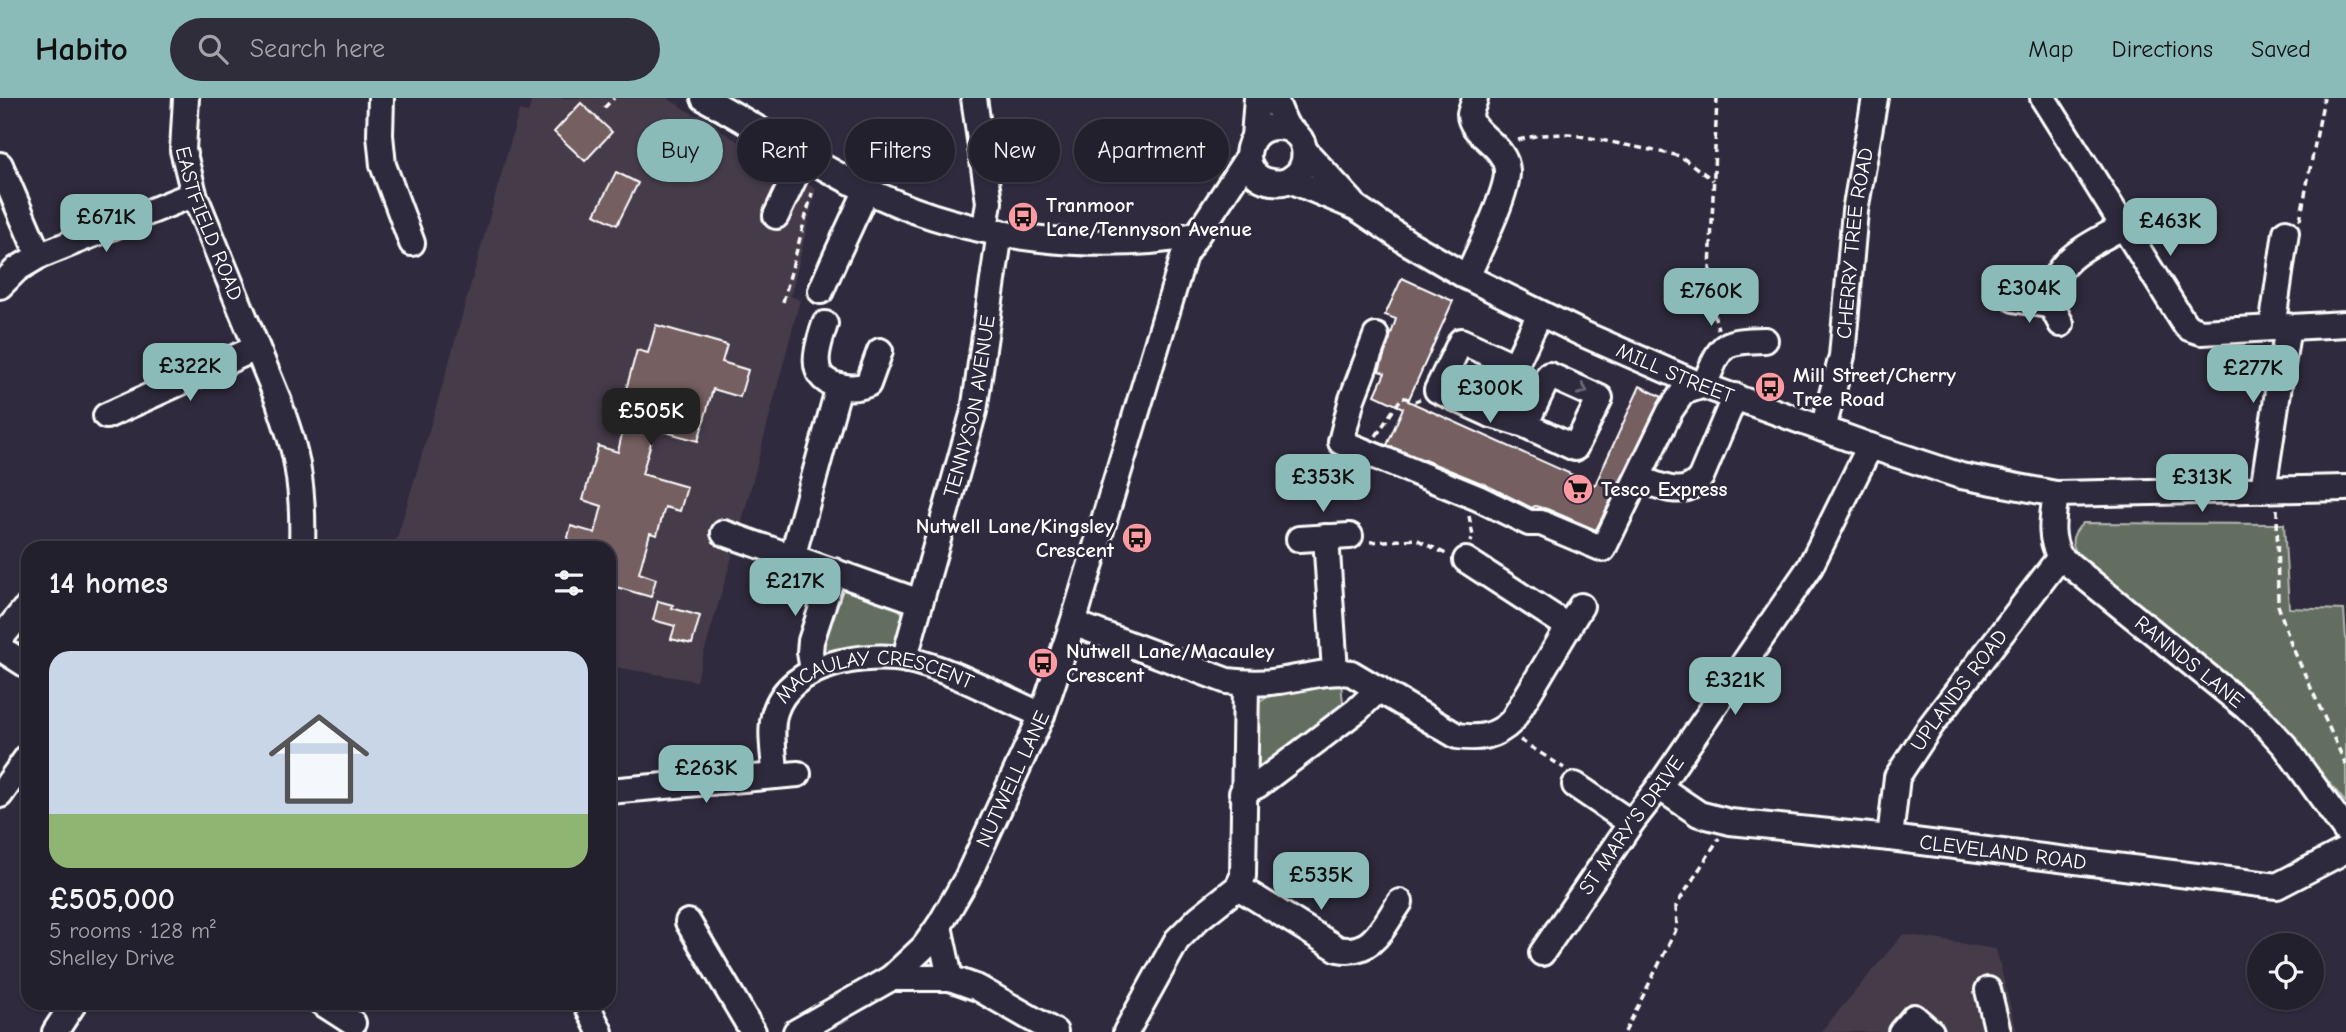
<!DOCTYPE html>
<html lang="en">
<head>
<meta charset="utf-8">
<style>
	:root { --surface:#23202e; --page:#2f2d3a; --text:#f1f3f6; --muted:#a3a3aa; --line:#403e4a; --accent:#8bbbb9 }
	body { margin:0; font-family:"Comic Neue",sans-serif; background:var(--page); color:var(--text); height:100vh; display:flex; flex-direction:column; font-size:26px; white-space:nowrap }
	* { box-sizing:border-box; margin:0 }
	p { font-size:23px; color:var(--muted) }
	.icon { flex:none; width:38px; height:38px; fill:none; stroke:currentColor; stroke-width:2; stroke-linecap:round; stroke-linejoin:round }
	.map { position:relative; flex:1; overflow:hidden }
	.sheet { position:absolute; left:21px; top:443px; width:595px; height:469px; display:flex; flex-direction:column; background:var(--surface); border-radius:21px; box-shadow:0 2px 5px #0004,0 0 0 2px var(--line) }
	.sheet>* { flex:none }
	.banner { position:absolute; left:637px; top:21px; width:665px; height:63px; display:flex; gap:14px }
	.fabs { position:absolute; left:2247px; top:835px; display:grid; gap:14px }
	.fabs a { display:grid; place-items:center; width:77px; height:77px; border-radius:50%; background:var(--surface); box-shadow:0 2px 5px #0004,0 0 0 2px var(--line); font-size:35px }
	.price { position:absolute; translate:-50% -60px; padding:0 16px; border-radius:14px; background:var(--accent); color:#111; font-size:23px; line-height:46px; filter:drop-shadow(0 2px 4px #0008) }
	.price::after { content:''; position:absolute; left:50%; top:42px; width:21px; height:16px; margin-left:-10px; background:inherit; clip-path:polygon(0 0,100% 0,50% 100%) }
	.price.current { background:#222; color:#fff }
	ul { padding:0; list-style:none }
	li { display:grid; align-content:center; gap:14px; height:371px; padding:0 28px }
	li+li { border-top:2px solid var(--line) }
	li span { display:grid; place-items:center; height:217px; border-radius:21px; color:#555 }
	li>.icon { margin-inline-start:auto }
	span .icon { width:126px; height:126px; fill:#fffc; stroke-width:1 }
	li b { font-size:30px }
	h2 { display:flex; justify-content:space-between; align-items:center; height:84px; padding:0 28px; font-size:30px }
	.chip { padding:0 24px; border-radius:32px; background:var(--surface); box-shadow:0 2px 5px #0004,0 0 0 2px var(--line); font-size:24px; line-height:63px }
	.chip.current { background:var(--accent); color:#111 }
	header { display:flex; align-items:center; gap:42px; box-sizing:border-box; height:98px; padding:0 35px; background:var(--accent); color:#111 }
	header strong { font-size:33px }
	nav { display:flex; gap:38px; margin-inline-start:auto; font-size:24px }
	.search { width:490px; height:63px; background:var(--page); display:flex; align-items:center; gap:18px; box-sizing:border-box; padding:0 24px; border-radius:38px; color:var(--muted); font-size:26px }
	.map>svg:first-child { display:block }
	.built { fill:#443a48 }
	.green { fill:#646e61; stroke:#b2b6b0; stroke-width:2 }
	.building { fill:#745f61; stroke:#fff; stroke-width:2 }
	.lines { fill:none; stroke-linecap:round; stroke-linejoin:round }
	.minor-casing { stroke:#fff; stroke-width:30 }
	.path { stroke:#fff; stroke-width:3.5; stroke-dasharray:7 5; stroke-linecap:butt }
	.minor { stroke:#2f2a3d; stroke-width:24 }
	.oneway { stroke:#6d6a77 }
	.labels { text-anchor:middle; stroke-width:6; stroke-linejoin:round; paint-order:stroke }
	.poi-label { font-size:21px; font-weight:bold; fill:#fff; stroke:#2f2a3d; text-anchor:start }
	.street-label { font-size:21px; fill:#fff; stroke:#2f2a3d }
</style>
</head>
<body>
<header>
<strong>Habito</strong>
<div class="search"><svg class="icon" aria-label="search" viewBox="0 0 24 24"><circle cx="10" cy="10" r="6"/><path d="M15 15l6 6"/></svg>Search here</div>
<nav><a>Map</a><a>Directions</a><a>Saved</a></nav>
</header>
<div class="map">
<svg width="2346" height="934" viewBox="0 0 2346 934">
	<rect width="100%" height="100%" fill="#2f2a3d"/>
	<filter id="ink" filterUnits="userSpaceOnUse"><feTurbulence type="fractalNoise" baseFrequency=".0143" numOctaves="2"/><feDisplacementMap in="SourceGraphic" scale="14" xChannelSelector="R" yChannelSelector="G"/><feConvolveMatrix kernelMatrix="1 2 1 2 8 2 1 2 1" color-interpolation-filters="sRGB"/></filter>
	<g filter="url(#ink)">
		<!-- built -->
		<g class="built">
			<polygon points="532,0 667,0 816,91 791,198 800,202 741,428 696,583 609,568 609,450 394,450 446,275 519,12 528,15"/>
			<polygon points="1903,836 1996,851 2017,934 1821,934"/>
		</g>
		<!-- green -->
		<g class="green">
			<path d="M2083,425L2284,426L2289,510L2344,512L2346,542V705L2283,628L2084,465C2071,449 2067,440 2083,425Z"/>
			<path d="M845,491C857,491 866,495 877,499C906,511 912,520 897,549L827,558L820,543L837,497Z"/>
			<path d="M1341,586L1343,604L1339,613L1263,670L1254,666V616L1259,603C1282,591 1315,587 1341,586Z"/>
		</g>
		<!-- building -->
		<g class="building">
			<polygon points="581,5 612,34 585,63 554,34"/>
			<polygon points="616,74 638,85 617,127 595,116"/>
			<polygon points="1402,180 1453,203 1408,303 1595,387 1640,288 1662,299 1596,432 1547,411 1535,408 1532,410 1484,386 1387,347 1403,310 1375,297 1385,275 1379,273 1396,221 1385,217"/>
			<polygon points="656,227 727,247 722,264 748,272 740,299 713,291 698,343 655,331 642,376 687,389 680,413 665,409 657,437 650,435 639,475 656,481 651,499 609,487 609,450 565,450 571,428 595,435 602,408 583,402 598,348 618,354 625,322 618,320 637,252 648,255"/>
			<polygon points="658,503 673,507 672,510 700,518 692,546 671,541 675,528 653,522"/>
		</g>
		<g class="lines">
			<!-- minor casing -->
			<g class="minor-casing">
				<g id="minor">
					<path id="s1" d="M186,0L183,52L194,96L279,304C285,325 294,346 297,367C302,394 303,422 302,450"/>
					<polyline points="381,0 380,37 383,67 412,145"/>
					<path d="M704,0C763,32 820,71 882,99C974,141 1097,155 1196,137"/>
					<polyline points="974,0 989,104 985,131"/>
					<path d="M1274,0C1279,9 1282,22 1288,30C1291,34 1293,33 1297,37C1307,47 1307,65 1297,76C1289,83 1283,86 1272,84C1233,79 1244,17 1289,31"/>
					<polyline points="2043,0 2184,225 2189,230 2201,234 2346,226"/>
					<polyline points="1254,39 1257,0"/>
					<polyline points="1305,53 1352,104"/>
					<polyline points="0,67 39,158"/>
					<path id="s2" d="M1290,82L1357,110L1407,144L1467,179L1581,235L1693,284L1870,348L1961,378L2056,396L2346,390"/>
					<polyline points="776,118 805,57"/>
					<path d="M1467,179C1477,156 1508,95 1507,73C1506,46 1470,37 1470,16C1471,11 1474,5 1475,0"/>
					<polyline points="0,188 17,171 39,158 194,96"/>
					<path d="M821,193C835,158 852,125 867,91"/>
					<polyline points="2014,201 2053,208"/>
					<path d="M825,226C818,247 806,279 836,287C848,290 856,291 868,286L880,253"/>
					<path d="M2061,226C2057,218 2051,209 2051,199C2051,161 2096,144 2124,128"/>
					<polyline points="2272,230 2286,134"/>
					<path d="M1376,238L1352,301L1341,344L1478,400L1529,425H1541L1603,451L1670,313L1683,294L1704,287C1722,246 1719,243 1765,242"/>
					<polyline points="1492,317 1437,292 1461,243 1515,268"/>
					<polyline points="106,318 256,250"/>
					<polyline points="1525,327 1549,277 1600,300 1575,350 1525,327 1492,317 1540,215"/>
					<path id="s3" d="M1823,331L1842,258L1855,113L1875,0"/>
					<path d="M1638,380C1659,388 1685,402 1701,379L1735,298"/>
					<polyline points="2263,392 2288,228"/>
					<path id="s4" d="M2056,396C2053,419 2048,438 2060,459L2259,620L2285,648L2346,733"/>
					<polyline points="724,435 920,504"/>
					<polyline points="1326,439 1335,573"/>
					<polyline points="1299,441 1350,438"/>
					<polyline points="792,460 839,288"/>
					<polyline points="1466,462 1569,529"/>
					<path d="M1073,525L1227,583C1244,585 1261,586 1278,583C1303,580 1326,572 1351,575L1457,638C1479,641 1496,639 1512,623L1581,508"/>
					<polyline points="0,541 24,512 28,510"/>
					<polyline points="0,550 28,568"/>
					<path id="s5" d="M907,562L908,548L974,313L1000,134"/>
					<polyline points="813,572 810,554 811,543 834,473"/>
					<path id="s6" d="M775,678C775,659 769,633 775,614C790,565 865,554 909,562C950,571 1002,600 1042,617"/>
					<polyline points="1575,687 1631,725"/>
					<path id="s7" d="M1659,689L1699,716L1730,724L1890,740L2277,788L2346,752"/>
					<polyline points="609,693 798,676"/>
					<polyline points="1242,695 1258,687 1357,612 1379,591"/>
					<polyline points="0,697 28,658"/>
					<path id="s8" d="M1890,740L1897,679L1932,626L2060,459"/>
					<path d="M1238,789L1338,851C1373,858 1383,828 1400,804"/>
					<polyline points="688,824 753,934"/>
					<polyline points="939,828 950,880"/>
					<path id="s9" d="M1542,855L1631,725L1659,689L1810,469L1870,348"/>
					<polyline points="891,880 950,880 978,890 1055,934"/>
					<polyline points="1988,892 1998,934"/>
					<polyline points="322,905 353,925"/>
					<polyline points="586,905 600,934"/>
					<polyline points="55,934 74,905"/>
					<path id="s10" d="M796,934L891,880L924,849L939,828L967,780L1042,617L1073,525L1184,157L1248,59"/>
					<polyline points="1126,934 1177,842 1199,820 1238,789 1243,778 1246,585"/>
					<polyline points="1901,934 1914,919 1931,934"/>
				</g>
			</g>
			<!-- path -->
			<g class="path">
				<polyline points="1717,0 1709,197 1718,231"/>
				<polyline points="604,10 614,0"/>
				<polyline points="1518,42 1539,37 1569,36 1586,39 1680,58 1713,82"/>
				<polyline points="2300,122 2324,0"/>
				<polyline points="783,204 812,95"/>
				<polyline points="1376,338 1402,299 1415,303 1420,301"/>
				<polyline points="2277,411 2278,507 2291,546 2346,667"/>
				<polyline points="1469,418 1473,438 1471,444"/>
				<polyline points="1370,444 1416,441 1446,456"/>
				<polyline points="1520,642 1564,670"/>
				<polyline points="1625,934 1677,830 1676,808 1719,740"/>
			</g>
			<!-- minor -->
			<use href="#minor" class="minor"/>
		</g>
		<!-- one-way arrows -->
		<defs><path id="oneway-chevron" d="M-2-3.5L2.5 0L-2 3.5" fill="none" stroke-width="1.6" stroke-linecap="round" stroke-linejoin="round" transform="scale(1.75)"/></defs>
		<use class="oneway" href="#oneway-chevron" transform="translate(1583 292) rotate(24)"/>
	</g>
	<!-- icons -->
	<defs>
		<g id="bus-disc" transform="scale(1.575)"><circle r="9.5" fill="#ff9aa2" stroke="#2f2a3d"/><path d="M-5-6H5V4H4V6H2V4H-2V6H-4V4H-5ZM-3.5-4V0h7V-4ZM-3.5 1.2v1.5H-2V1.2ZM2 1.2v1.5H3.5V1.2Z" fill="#111"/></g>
		<g id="supermarket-disc" transform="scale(1.575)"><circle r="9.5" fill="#ff9aa2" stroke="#2f2a3d"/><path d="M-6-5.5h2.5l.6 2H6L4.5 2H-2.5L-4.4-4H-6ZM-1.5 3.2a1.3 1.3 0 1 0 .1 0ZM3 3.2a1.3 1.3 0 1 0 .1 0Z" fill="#111"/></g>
	</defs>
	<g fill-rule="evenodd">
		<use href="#bus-disc" x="1023" y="119"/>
		<use href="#bus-disc" x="1770" y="289"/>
		<use href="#supermarket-disc" x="1578" y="391"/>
		<use href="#bus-disc" x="1137" y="440"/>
		<use href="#bus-disc" x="1043" y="565"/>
	</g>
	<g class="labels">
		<!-- poi labels -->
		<g class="poi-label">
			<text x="1046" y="114">Tranmoor<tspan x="1046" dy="24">Lane/Tennyson Avenue</tspan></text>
			<text x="1793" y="284">Mill Street/Cherry<tspan x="1793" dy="24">Tree Road</tspan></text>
			<text x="1601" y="398">Tesco Express</text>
			<text x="1114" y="435" text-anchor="end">Nutwell Lane/Kingsley<tspan x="1114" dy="24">Crescent</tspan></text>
			<text x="1066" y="560">Nutwell Lane/Macauley<tspan x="1066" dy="24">Crescent</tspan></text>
		</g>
		<!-- street labels -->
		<g class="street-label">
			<text dy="7" stroke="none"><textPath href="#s1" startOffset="130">EASTFIELD ROAD</textPath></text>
			<text dy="7" stroke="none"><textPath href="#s3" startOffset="189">CHERRY TREE ROAD</textPath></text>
			<text dy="7" stroke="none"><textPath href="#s2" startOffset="432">MILL STREET</textPath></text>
			<text dy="7" stroke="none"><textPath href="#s5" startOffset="262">TENNYSON AVENUE</textPath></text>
			<text dy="7" stroke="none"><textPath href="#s4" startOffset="231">RANNDS LANE</textPath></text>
			<text dy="7" stroke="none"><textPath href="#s8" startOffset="168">UPLANDS ROAD</textPath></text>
			<text dy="7" stroke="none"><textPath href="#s6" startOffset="182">MACAULAY CRESCENT</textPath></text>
			<text dy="7" stroke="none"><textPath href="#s10" startOffset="345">NUTWELL LANE</textPath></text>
			<text dy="7" stroke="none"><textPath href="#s9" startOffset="156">ST MARY'S DRIVE</textPath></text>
			<text dy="7" stroke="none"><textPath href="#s7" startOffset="355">CLEVELAND ROAD</textPath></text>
		</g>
	</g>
</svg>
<div class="fabs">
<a><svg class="icon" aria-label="locate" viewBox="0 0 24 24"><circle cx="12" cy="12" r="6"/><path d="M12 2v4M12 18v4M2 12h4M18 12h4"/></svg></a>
</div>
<b class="price" style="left:106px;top:156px">£671K</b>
<b class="price" style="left:2170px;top:160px">£463K</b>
<b class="price" style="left:2029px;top:227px">£304K</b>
<b class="price" style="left:1711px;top:230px">£760K</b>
<b class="price" style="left:190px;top:305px">£322K</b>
<b class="price" style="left:2253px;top:307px">£277K</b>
<b class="price" style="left:1490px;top:327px">£300K</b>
<b class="price current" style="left:651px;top:350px">£505K</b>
<b class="price" style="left:1323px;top:416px">£353K</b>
<b class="price" style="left:2202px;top:416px">£313K</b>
<b class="price" style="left:795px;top:520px">£217K</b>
<b class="price" style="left:1735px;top:619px">£321K</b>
<b class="price" style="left:706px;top:707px">£263K</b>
<b class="price" style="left:1321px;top:814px">£535K</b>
<div class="banner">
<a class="chip current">Buy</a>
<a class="chip">Rent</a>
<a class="chip">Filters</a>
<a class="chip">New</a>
<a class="chip">Apartment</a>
</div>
<section class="sheet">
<h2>14 homes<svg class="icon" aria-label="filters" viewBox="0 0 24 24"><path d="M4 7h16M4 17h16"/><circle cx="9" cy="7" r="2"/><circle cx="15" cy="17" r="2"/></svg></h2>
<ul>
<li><span style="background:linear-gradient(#c9d6e8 75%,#8fb573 0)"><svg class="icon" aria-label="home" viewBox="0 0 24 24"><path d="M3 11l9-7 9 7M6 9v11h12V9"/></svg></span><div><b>£505,000</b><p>5 rooms · 128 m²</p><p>Shelley Drive</p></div></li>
</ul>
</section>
</div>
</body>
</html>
